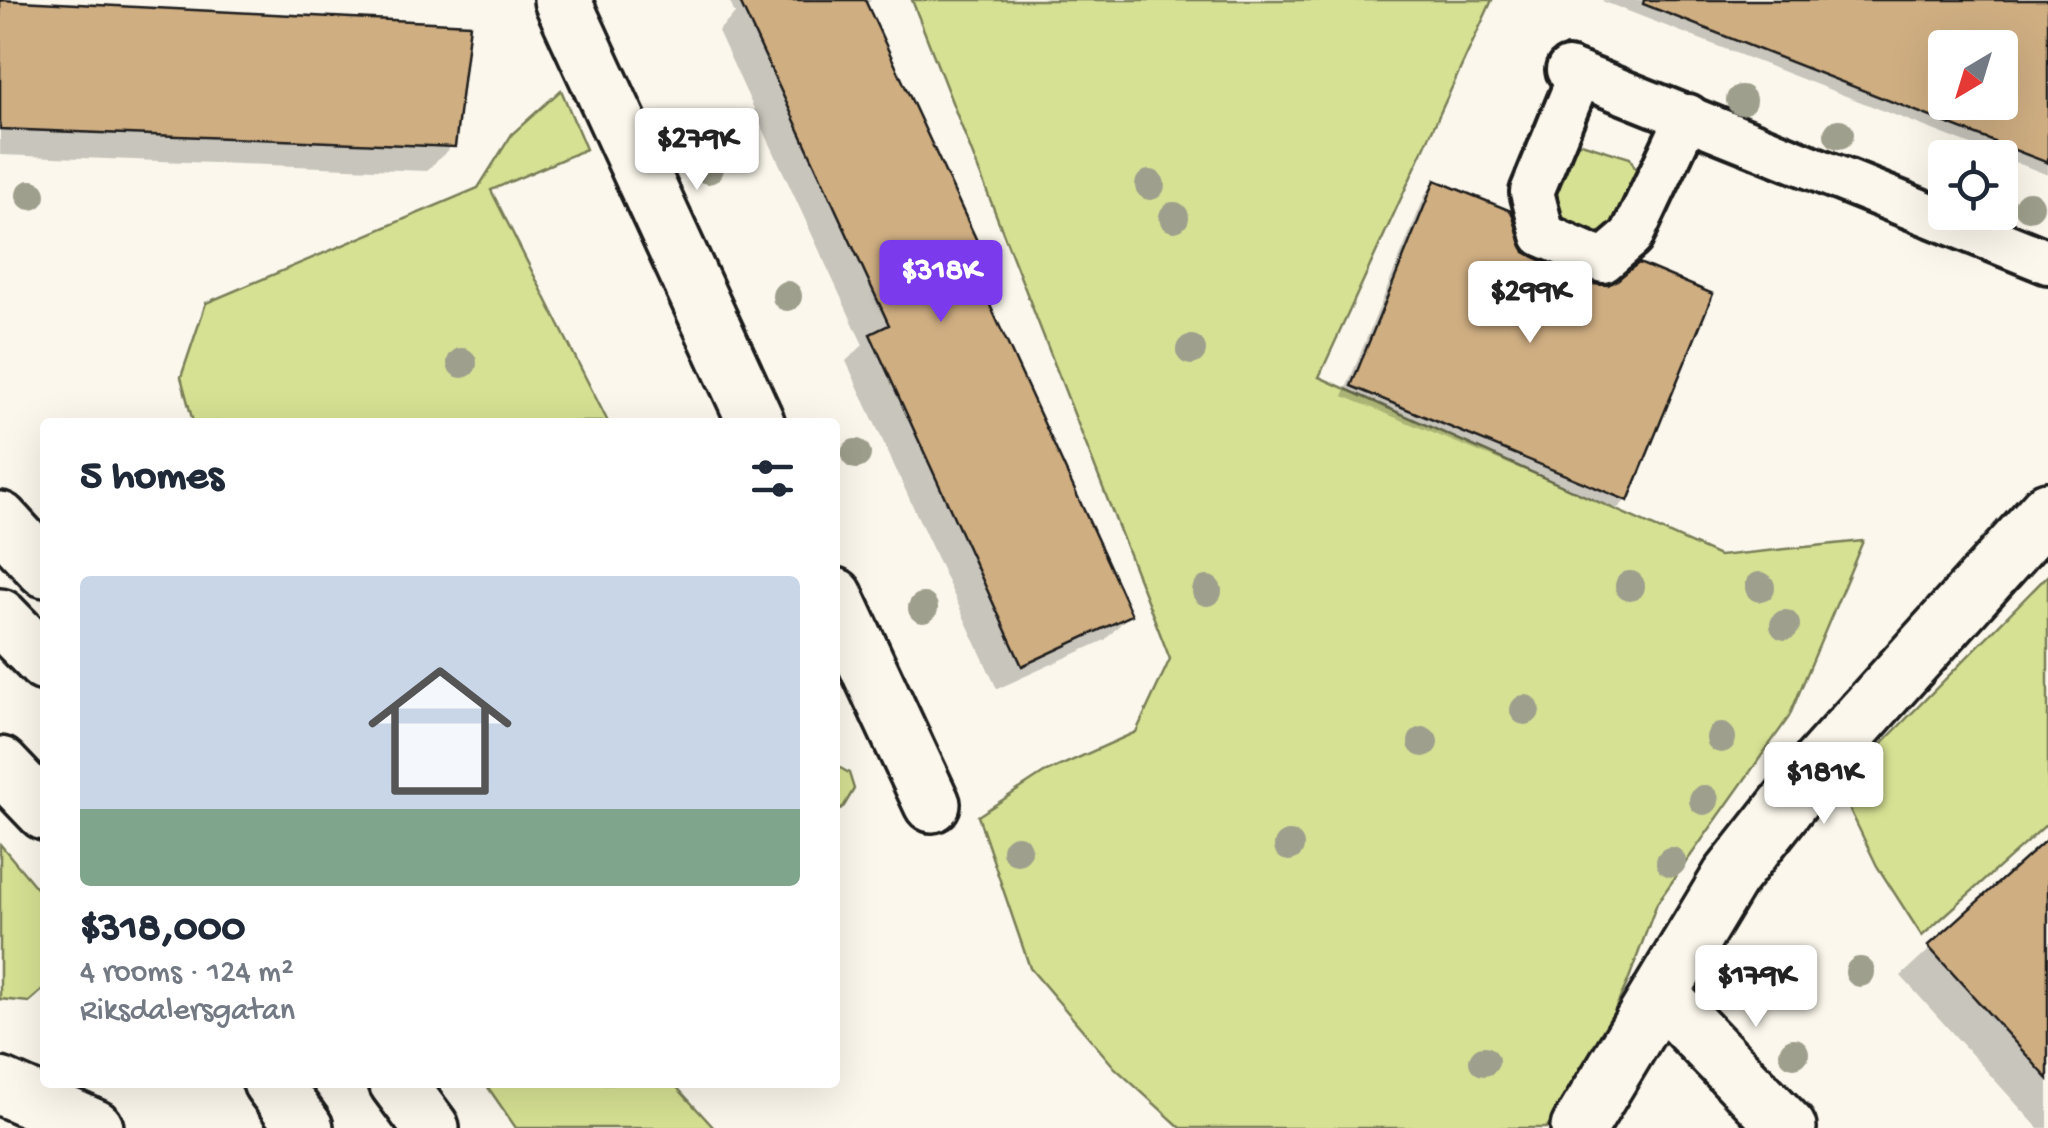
<!DOCTYPE html>
<html lang="en">
<head>
<meta charset="utf-8">
<style>
	:root { --surface:#fff; --page:#f2f2f3; --text:#1f2937; --muted:#747a83; --line:#e0e1e3; --accent:#7c3aed }
	body { margin:0; font-family:"Gochi Hand",sans-serif; background:var(--page); color:var(--text); height:100vh; display:flex; flex-direction:column; font-size:38px; white-space:nowrap }
	* { box-sizing:border-box; margin:0 }
	p { font-size:32px; color:var(--muted) }
	.icon { flex:none; width:55px; height:55px; fill:none; stroke:currentColor; stroke-width:2; stroke-linecap:round; stroke-linejoin:round }
	.map { position:relative; flex:1; overflow:hidden }
	.sheet { position:absolute; left:40px; top:418px; width:800px; height:670px; display:flex; flex-direction:column; background:var(--surface); border-radius:10px; box-shadow:0 10px 40px #0002 }
	.sheet>* { flex:none }
	.needle { width:65px; rotate:218deg }
	.buttons { position:absolute; left:1928px; top:30px; display:grid; gap:20px }
	.buttons a { display:grid; place-items:center; width:90px; height:90px; border-radius:10px; background:var(--surface); box-shadow:0 10px 40px #0002; font-size:50px }
	.price { position:absolute; translate:-50% -85px; padding:0 22px; border-radius:10px; background:#fff; color:#222; font-size:32px; line-height:65px; filter:drop-shadow(0 2px 5px #0008) }
	.price::after { content:''; position:absolute; left:50%; top:60px; width:30px; height:22px; margin-left:-15px; background:inherit; clip-path:polygon(0 0,100% 0,50% 100%) }
	.price.current { background:var(--accent); color:#fff }
	ul { padding:0; list-style:none }
	li { display:grid; align-content:center; gap:20px; height:530px; padding:0 40px }
	li+li { border-top:2px solid var(--line) }
	li span { display:grid; place-items:center; height:310px; border-radius:10px; color:#555 }
	li>.icon { margin-inline-start:auto }
	span .icon { width:180px; height:180px; fill:#fffc; stroke-width:1 }
	li b { font-size:42px }
	h2 { display:flex; justify-content:space-between; align-items:center; height:120px; padding:0 40px; font-size:42px }
	.map>svg:first-child { display:block }
	.green { fill:#d6e193; stroke:#797e58; stroke-width:2.5 }
	.shadow { fill:#0003; fill-rule:evenodd }
	.building { fill:#cfae82; stroke:#1c1c1c; stroke-width:2.5; fill-rule:evenodd }
	.lines { fill:none; stroke-linecap:round; stroke-linejoin:round }
	.service-casing { stroke:#1c1c1c; stroke-width:50 }
	.minor-casing { stroke:#1c1c1c; stroke-width:62 }
	.secondary-casing { stroke:#1c1c1c; stroke-width:62 }
	.service { stroke:#fbf7ec; stroke-width:42 }
	.minor { stroke:#fbf7ec; stroke-width:55 }
	.secondary { stroke:#fbf7ec; stroke-width:55 }
	.tree { fill:#9f9f8d }
</style>
</head>
<body>
<div class="map">
<svg width="2048" height="1128" viewBox="0 0 2048 1128">
	<rect width="100%" height="100%" fill="#fbf7ec"/>
	<filter id="ink" filterUnits="userSpaceOnUse"><feTurbulence type="fractalNoise" baseFrequency=".01" numOctaves="2"/><feDisplacementMap in="SourceGraphic" scale="20" xChannelSelector="R" yChannelSelector="G"/><feConvolveMatrix kernelMatrix="1 2 1 2 8 2 1 2 1" color-interpolation-filters="sRGB"/></filter>
	<g filter="url(#ink)">
		<!-- green -->
		<g class="green">
			<polygon points="912,0 1492,0 1319,377 1719,556 1863,541 1789,717 1657,903 1628,981 1582,1082 1546,1128 1181,1128 1115,1068 1030,968 978,816 1044,773 1136,732 1170,659"/>
			<polygon points="561,90 586,149 491,190 608,422 193,422 181,377 206,303 478,188 512,134"/>
			<polygon points="1581,143 1630,158 1640,178 1622,226 1592,247 1546,221 1566,146"/>
			<polygon points="2048,575 2048,823 1922,936 1877,866 1839,787"/>
			<polygon points="835,765 849,773 854,789 844,806 835,813"/>
			<polygon points="0,844 45,898 45,988 29,1002 0,999"/>
			<polygon points="485,1083 673,1083 714,1128 516,1128"/>
		</g>
		<!-- shadow -->
		<g class="shadow">
			<polygon points="729,0 871,0 865,6 994,283 982,294 1129,615 1105,640 997,689 846,361 863,345 718,31 735,14"/>
			<path d="M1603,0H2048V175L1602,1ZM1945,48H2000V102H1945Z"/>
			<polygon points="0,2 452,146 427,171 0,155"/>
			<polygon points="1435,183 1523,254 1592,286 1626,500 1617,509 1343,396 1426,193"/>
			<polygon points="2048,841 2048,1128 2038,1128 1901,976"/>
		</g>
		<!-- building -->
		<g class="building">
			<polygon points="0,0 470,24 455,147 0,129"/>
			<polygon points="739,0 865,0 997,284 983,290 1132,615 1022,666 870,334 889,325"/>
			<path d="M1644,0H2048V163L1643,4ZM1945,48H2000V102H1945Z"/>
			<polygon points="1435,180 1511,211 1525,252 1593,284 1608,285 1639,263 1713,294 1628,501 1351,386"/>
			<polygon points="2048,838 2048,1079 1928,946"/>
		</g>
		<g class="lines">
			<!-- service casing -->
			<g class="service-casing">
				<g id="service">
					<polyline points="1568,70 2048,262"/>
					<polyline points="1580,75 1532,192 1543,235 1603,261 1631,237 1688,116"/>
				</g>
			</g>
			<!-- minor casing -->
			<g class="minor-casing">
				<g id="minor">
					<polyline points="562,0 756,422"/>
					<polyline points="835,596 932,804"/>
					<polyline points="1660,995 1788,1128"/>
					<polyline points="1579,1128 1730,877 1816,768 2048,510"/>
				</g>
			</g>
			<!-- secondary casing -->
			<g class="secondary-casing">
				<g id="secondary">
					<polyline points="0,520 45,569"/>
					<polyline points="0,617 45,663"/>
					<polyline points="0,765 45,812"/>
					<polyline points="271,1082 305,1128"/>
					<polyline points="397,1082 431,1128"/>
					<polyline points="0,1086 95,1128"/>
				</g>
			</g>
			<!-- service -->
			<use href="#service" class="service"/>
			<!-- minor -->
			<use href="#minor" class="minor"/>
			<!-- secondary -->
			<use href="#secondary" class="secondary"/>
		</g>
		<!-- trees -->
		<g class="tree">
			<circle cx="1741" cy="100" r="15"/>
			<circle cx="1839" cy="134" r="15"/>
			<circle cx="708" cy="169" r="15"/>
			<circle cx="1150" cy="185" r="15"/>
			<circle cx="31" cy="195" r="15"/>
			<circle cx="2029" cy="206" r="15"/>
			<circle cx="1174" cy="217" r="15"/>
			<circle cx="787" cy="296" r="15"/>
			<circle cx="1191" cy="350" r="15"/>
			<circle cx="462" cy="363" r="15"/>
			<circle cx="856" cy="454" r="15"/>
			<circle cx="1630" cy="586" r="15"/>
			<circle cx="1760" cy="587" r="15"/>
			<circle cx="1207" cy="591" r="15"/>
			<circle cx="923" cy="608" r="15"/>
			<circle cx="1785" cy="625" r="15"/>
			<circle cx="1525" cy="710" r="15"/>
			<circle cx="1721" cy="738" r="15"/>
			<circle cx="1423" cy="742" r="15"/>
			<circle cx="1704" cy="800" r="15"/>
			<circle cx="1289" cy="846" r="15"/>
			<circle cx="1017" cy="850" r="15"/>
			<circle cx="1671" cy="862" r="15"/>
			<circle cx="1765" cy="963" r="15"/>
			<circle cx="1860" cy="972" r="15"/>
			<circle cx="1794" cy="1053" r="15"/>
			<circle cx="1484" cy="1061" r="15"/>
		</g>
	</g>
</svg>
<div class="buttons">
<a><svg class="needle" viewBox="-14 -14 28 28"><path d="M0-13l5 13h-10z" fill="#e53935"/><path d="M0 13l5-13h-10z" fill="#747a83"/></svg></a>
<a><svg class="icon" aria-label="locate" viewBox="0 0 24 24"><circle cx="12" cy="12" r="6"/><path d="M12 2v4M12 18v4M2 12h4M18 12h4"/></svg></a>
</div>
<b class="price" style="left:697px;top:193px">$279K</b>
<b class="price current" style="left:941px;top:325px">$318K</b>
<b class="price" style="left:1530px;top:346px">$299K</b>
<b class="price" style="left:1824px;top:827px">$181K</b>
<b class="price" style="left:1756px;top:1030px">$179K</b>
<section class="sheet">
<h2>5 homes<svg class="icon" aria-label="filters" viewBox="0 0 24 24"><path d="M4 7h16M4 17h16"/><circle cx="9" cy="7" r="2"/><circle cx="15" cy="17" r="2"/></svg></h2>
<ul>
<li><span style="background:linear-gradient(#c9d6e8 75%,#7fa58c 0)"><svg class="icon" aria-label="home" viewBox="0 0 24 24"><path d="M3 11l9-7 9 7M6 9v11h12V9"/></svg></span><div><b>$318,000</b><p>4 rooms · 124 m²</p><p>Riksdalersgatan</p></div></li>
</ul>
</section>
</div>
</body>
</html>
